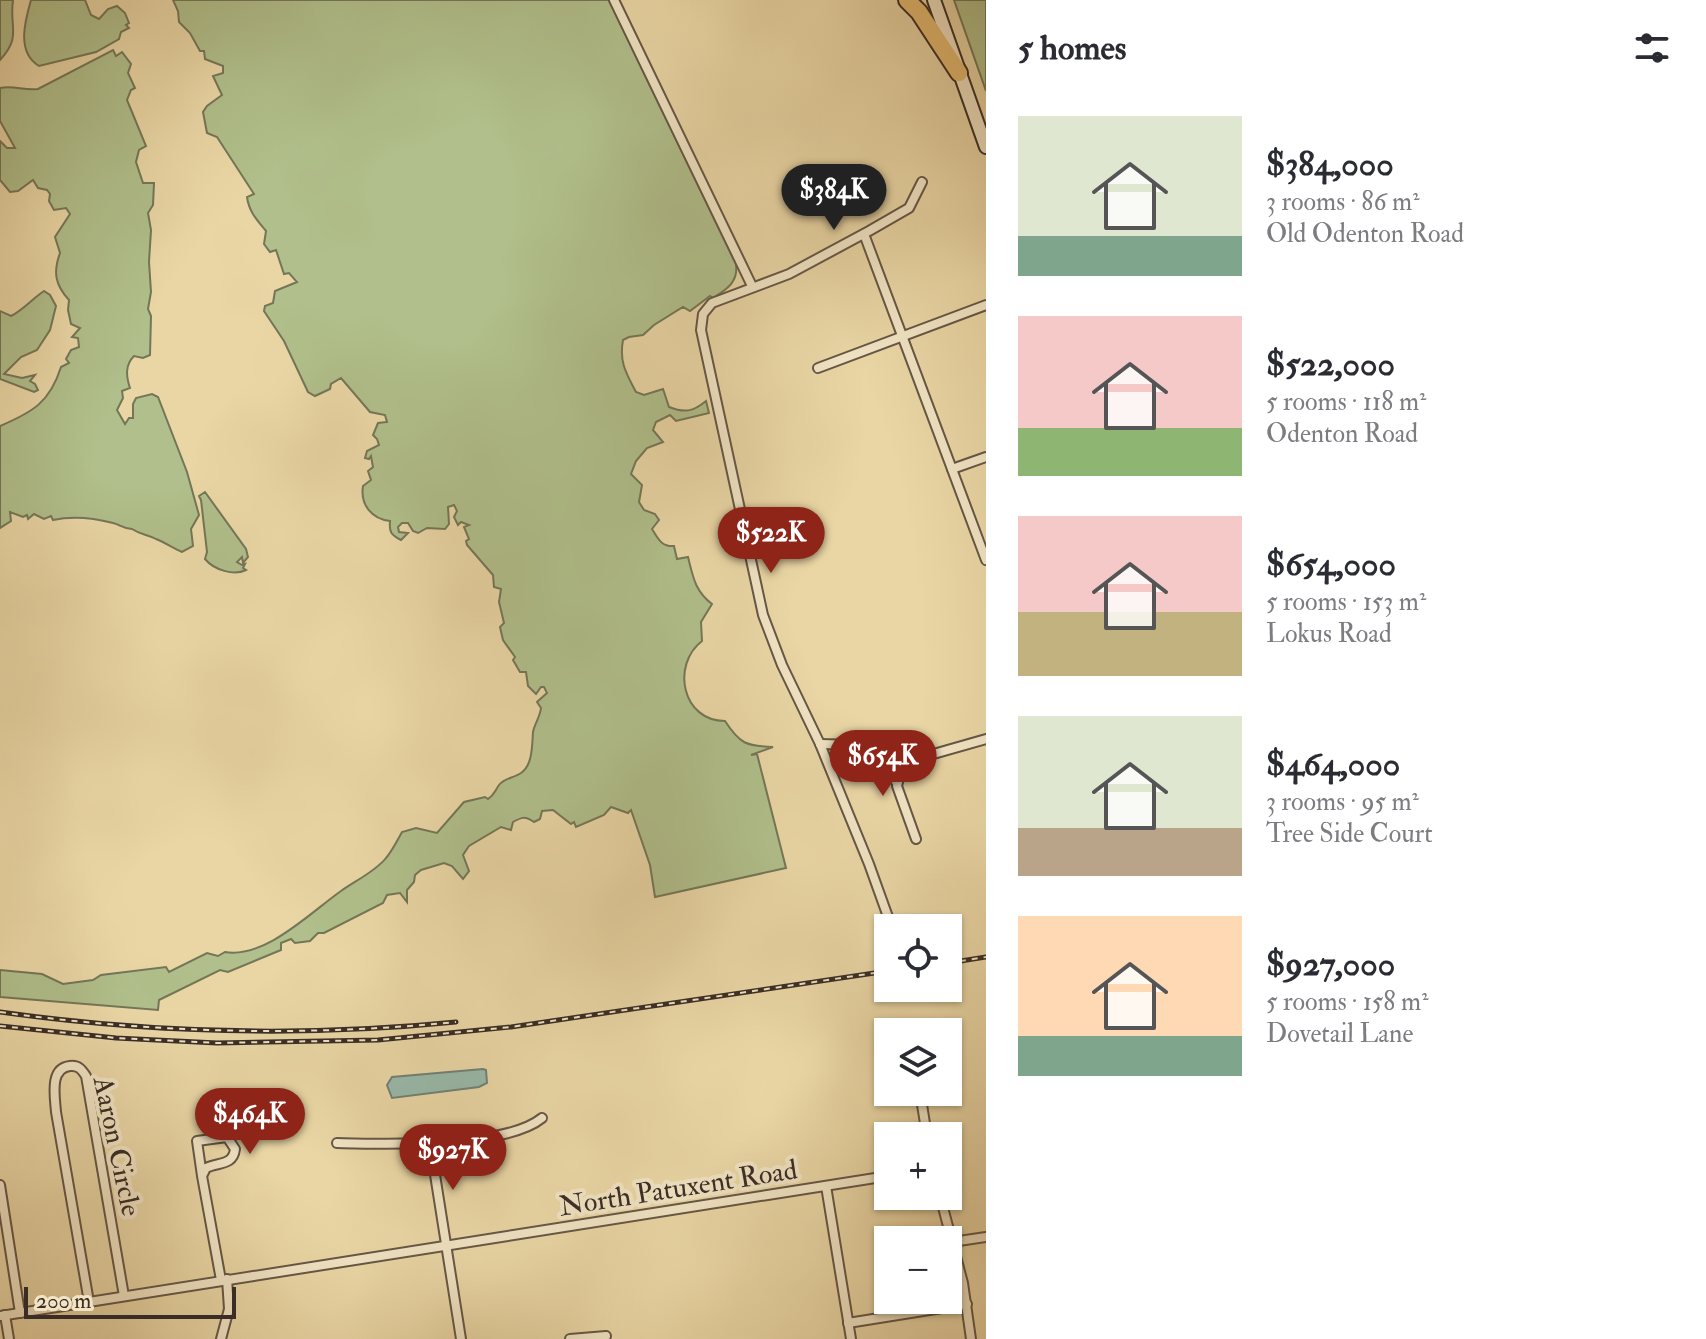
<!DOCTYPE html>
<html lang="en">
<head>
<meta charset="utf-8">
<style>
	:root { --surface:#fff; --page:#f2f2f3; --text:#2b2b33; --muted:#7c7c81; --accent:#8f2418 }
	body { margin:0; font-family:"IM FELL Double Pica",serif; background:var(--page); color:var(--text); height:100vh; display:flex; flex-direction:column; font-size:30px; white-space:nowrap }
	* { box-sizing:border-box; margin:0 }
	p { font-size:26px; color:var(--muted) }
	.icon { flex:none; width:44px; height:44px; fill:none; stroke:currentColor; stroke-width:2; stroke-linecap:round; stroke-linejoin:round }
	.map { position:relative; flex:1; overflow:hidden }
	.side { display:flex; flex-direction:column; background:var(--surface); width:720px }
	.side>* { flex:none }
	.tools { position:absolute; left:874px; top:914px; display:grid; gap:16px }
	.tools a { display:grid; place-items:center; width:88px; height:88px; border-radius:0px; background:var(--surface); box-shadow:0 2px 6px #0004; font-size:40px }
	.scale { position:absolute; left:24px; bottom:20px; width:212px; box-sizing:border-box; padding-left:8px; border:4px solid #392d26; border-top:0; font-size:22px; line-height:28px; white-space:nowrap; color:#392d26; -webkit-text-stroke:6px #f1e4c4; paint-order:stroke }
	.price { position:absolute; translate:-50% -68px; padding:0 18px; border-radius:28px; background:var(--accent); color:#fff; font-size:26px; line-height:52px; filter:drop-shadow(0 2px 4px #0008) }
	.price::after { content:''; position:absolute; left:50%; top:48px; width:24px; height:18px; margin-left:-12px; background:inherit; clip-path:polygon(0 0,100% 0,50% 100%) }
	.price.selected { background:#222; color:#fff }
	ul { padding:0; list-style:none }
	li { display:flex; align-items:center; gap:24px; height:200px; padding:0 32px }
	li span { display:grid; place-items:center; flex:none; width:224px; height:160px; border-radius:0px; color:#555 }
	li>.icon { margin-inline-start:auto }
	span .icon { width:96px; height:96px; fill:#fffc; stroke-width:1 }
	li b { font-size:34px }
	h2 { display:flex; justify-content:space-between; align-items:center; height:96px; padding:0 32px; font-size:34px }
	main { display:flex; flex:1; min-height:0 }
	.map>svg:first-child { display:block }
	.green { fill:#b0bf8b; stroke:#747658; stroke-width:2 }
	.water { fill:#98b9aa; stroke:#728175; stroke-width:2 }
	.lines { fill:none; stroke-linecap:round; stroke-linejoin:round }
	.street-casing { stroke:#655746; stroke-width:12 }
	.secondary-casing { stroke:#392d26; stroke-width:16 }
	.highway-casing { stroke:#392d26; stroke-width:20 }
	.street { stroke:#f1e4c4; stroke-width:8 }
	.secondary { stroke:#f1e4c4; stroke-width:12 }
	.highway { stroke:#e5bb72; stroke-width:16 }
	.rail-casing { stroke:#392d26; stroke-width:5 }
	.rail { stroke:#f1e4c4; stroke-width:2; stroke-dasharray:6; stroke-linecap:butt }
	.labels { text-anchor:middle; stroke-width:8; stroke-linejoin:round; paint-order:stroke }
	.street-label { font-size:28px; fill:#392d26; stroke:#f1e4c4 }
</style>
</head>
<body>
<main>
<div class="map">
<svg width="986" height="1339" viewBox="0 0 986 1339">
	<rect width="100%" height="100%" fill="#ead6a5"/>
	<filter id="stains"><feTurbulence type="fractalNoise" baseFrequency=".0025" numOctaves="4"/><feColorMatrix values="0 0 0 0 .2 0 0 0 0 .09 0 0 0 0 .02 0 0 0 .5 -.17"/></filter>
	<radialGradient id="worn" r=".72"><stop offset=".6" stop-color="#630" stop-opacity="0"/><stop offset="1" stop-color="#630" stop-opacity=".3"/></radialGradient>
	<!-- green -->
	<g class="green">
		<path d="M0,0H13C9,28 22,36 0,60Z"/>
		<path d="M31,0H85L91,15L99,19L108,9L117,6L125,13L129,23L126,25L129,28L121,32L119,39L96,52L39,66C16,52 25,21 31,0Z"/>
		<path d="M173,0H609L715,220C725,235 744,263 733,281C729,289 720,293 713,298L710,296L690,311L683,307L654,325L643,335L629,337L623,340C619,362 626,373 636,392L644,395L663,389L669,407C684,413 693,412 706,401L709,413L676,421L670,415L656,422L653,430L663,442L647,448L636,461L631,474L642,485L639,502L644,510L655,514L659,520L652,529C658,538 661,547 674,546L677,559L688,557C693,577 695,591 712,604L701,622L702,641C671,665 682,721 725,721C740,744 746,746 773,747L751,755L757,754L786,868L655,897L650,865L631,810L628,813L611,807L604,815L576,827L574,822L571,824L553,810L542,811L540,819L534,822C525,816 522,817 513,822L511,830L501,827L469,846L463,855L469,871L463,879L452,866L444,863L421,870L415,875L414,882L407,890V902L400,893L387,895L383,903L324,933H318L310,941L295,943L291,939L281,943V950L228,972L220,970L159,1000L158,1010L0,997V970L42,974L63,984L93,980L101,975L166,967L169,972L207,953L218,956L225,952C265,959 311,912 341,891C355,881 376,871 386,858C392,851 397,841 402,832L416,828L437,833L464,802L485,797L488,799C495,794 494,792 499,785C504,778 514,778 521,773C533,765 532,744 533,732C534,725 540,717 541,708L537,702L547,693L544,687H541L536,694L528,686L526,672H520L513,660L515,657L503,640L500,627L504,623L499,602L501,589L494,587L493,575L467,545L466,541L469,539L464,527L469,525L461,522L458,525L454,517L457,511L454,505L448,507L449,524L445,529L427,528L418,533L413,531L408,523H402L398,527L399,532L408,533L401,540C391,535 389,532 390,521C372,519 360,505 363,486L371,480L368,471L373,467L371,456L369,459L365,458L367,451L379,445L377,439L373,435L378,423L387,422L385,415L370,412L341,378L331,384L330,389L315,396L308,392L284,341L264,311L265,306L273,303L275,291L297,282L289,273L284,274L276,250L270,252L264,244L266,231C257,220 249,212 247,197L254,194L217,137L207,133L203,112L207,106L222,95L213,76L223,73V66L205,59L204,51H200L190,33L179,22L178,11Z"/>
		<polygon points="954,0 986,0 986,91"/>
		<path d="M113,50L116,56L122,52L131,64L128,73L135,88L131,90L127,100L146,146L139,150L136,162L143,183H154L153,205L148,213L151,230L149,262L151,292L148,309L151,316L150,355L143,358L134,356C125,365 126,376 130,388L122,391L123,398L117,410L125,424L129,418H133V404L136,398L152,394L158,397L187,472L199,515L191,529L193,546L182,552C173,548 164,542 156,539C147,534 141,535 132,529C123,529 121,525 113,523C94,518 71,516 53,520L51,516L44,519L34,514L28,519L27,515L23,517L10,512L11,521L0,528V426C33,412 50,402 61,367L69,363L66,359L71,350L79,347L78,338L72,337L80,328L71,324L68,310L69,300C55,285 53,272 60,253L55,237L70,214L66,208L54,210L49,201L50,194L47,190L38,188L33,180L18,191L10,192L0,180V141L7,148H15L0,121V88C14,85 24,91 38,89Z"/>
		<path d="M44,291L50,295L56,306L50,330L37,350L21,357L4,374L22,378L35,375L30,381L35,384L38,390L34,392L0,379V311L11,316C23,310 32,299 44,291Z"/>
		<path d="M205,492L246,549L248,557L243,563L242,557L237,562L242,565L245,564L243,568L246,570C234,576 214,570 205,559L207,552L201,500L199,496Z"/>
	</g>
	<!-- water -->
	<polygon class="water" points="483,1069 486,1070 487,1083 479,1087 392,1098 387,1085 392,1077"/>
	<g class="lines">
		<!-- street casing -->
		<g class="street-casing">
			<g id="street">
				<polyline points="614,0 752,286"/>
				<polyline points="864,234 986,560"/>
				<polyline points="818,368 986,305"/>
				<polyline points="952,469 986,457"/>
				<polyline points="820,744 858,745 911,755 930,755 986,739"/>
				<polyline points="883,749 896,782"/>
				<polyline points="905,754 897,786 916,839"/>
				<polyline points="900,771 928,757"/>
				<polyline points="892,928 869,864 820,744 782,665 763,615 701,330 703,314 712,303 789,274 869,231 909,208 922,182"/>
				<polyline points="920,1092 927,1136"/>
				<path d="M337,1143C385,1144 505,1148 542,1118"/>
				<polyline points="430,1143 461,1339"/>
				<path d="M202,1176L197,1141L227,1137L235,1149C233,1166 218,1162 206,1168L202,1176L221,1280"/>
				<polyline points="0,1185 20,1313"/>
				<polyline points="826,1186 851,1339"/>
				<polyline points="940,1196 963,1283 971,1339"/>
				<polyline points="952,1242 986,1237"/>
				<path d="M89,1302L56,1112C55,1097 49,1068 70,1066C79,1065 82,1070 86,1076L124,1296"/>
				<polyline points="5,1315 9,1339"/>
				<polyline points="0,1316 888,1176"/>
				<polyline points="848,1323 967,1304"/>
				<polyline points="221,1339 229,1309 227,1279"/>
				<polyline points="570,1339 606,1336"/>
			</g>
		</g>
		<!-- secondary casing -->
		<g class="secondary-casing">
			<polyline id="secondary" points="934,0 986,147"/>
		</g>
		<!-- highway casing -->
		<g class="highway-casing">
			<polyline id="highway" points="907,0 919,12 959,73"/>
		</g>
		<!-- street -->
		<use href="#street" class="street"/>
		<!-- secondary -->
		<use href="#secondary" class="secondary"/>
		<!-- highway -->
		<use href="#highway" class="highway"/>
		<!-- rail casing -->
		<g class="rail-casing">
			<g id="rail">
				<polyline points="948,963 986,957"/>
				<path d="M0,1012C150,1033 305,1037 456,1022"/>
				<polyline points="0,1026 116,1038 217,1043 378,1040 511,1027 888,971"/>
			</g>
		</g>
		<!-- rail -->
		<use href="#rail" class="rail"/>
	</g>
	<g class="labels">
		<!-- street labels -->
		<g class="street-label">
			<text transform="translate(118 1146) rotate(78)" y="10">Aaron Circle</text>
			<text transform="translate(678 1187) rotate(-9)" y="10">North Patuxent Road</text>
		</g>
	</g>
	<rect width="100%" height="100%" filter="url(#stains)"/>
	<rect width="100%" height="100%" fill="url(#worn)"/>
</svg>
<div class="tools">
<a><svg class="icon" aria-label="locate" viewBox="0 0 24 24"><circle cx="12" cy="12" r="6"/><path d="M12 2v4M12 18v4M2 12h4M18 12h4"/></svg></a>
<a><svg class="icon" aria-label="layers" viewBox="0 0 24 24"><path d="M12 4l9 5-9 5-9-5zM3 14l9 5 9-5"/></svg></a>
<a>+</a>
<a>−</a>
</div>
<div class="scale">200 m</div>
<b class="price selected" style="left:834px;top:232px">$384K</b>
<b class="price" style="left:771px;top:575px">$522K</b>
<b class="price" style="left:883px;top:798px">$654K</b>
<b class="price" style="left:250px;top:1156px">$464K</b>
<b class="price" style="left:453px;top:1192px">$927K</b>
</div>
<section class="side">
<h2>5 homes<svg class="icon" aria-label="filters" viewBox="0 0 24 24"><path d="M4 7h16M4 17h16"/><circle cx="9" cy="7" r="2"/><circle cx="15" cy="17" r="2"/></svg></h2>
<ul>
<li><span style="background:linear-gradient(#dfe7d0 75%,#7fa58c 0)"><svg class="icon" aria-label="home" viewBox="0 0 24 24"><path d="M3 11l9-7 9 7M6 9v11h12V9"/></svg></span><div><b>$384,000</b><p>3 rooms · 86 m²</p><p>Old Odenton Road</p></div></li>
<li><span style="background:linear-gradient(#f6c9c9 70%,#8fb573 0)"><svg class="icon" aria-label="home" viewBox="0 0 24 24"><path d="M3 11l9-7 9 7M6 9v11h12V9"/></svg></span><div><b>$522,000</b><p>5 rooms · 118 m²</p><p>Odenton Road</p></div></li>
<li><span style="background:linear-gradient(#f6c9c9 60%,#c2b280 0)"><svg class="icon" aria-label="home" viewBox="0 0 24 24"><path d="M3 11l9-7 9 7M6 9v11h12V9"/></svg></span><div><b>$654,000</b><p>5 rooms · 153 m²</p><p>Lokus Road</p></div></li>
<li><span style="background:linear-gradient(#dfe7d0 70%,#b9a48a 0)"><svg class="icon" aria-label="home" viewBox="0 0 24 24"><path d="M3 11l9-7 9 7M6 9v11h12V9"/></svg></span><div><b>$464,000</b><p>3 rooms · 95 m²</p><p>Tree Side Court</p></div></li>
<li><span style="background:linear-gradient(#ffd9b3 75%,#7fa58c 0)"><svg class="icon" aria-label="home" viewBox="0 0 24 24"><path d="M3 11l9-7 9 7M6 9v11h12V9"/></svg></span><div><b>$927,000</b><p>5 rooms · 158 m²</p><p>Dovetail Lane</p></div></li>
</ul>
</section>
</main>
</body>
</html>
